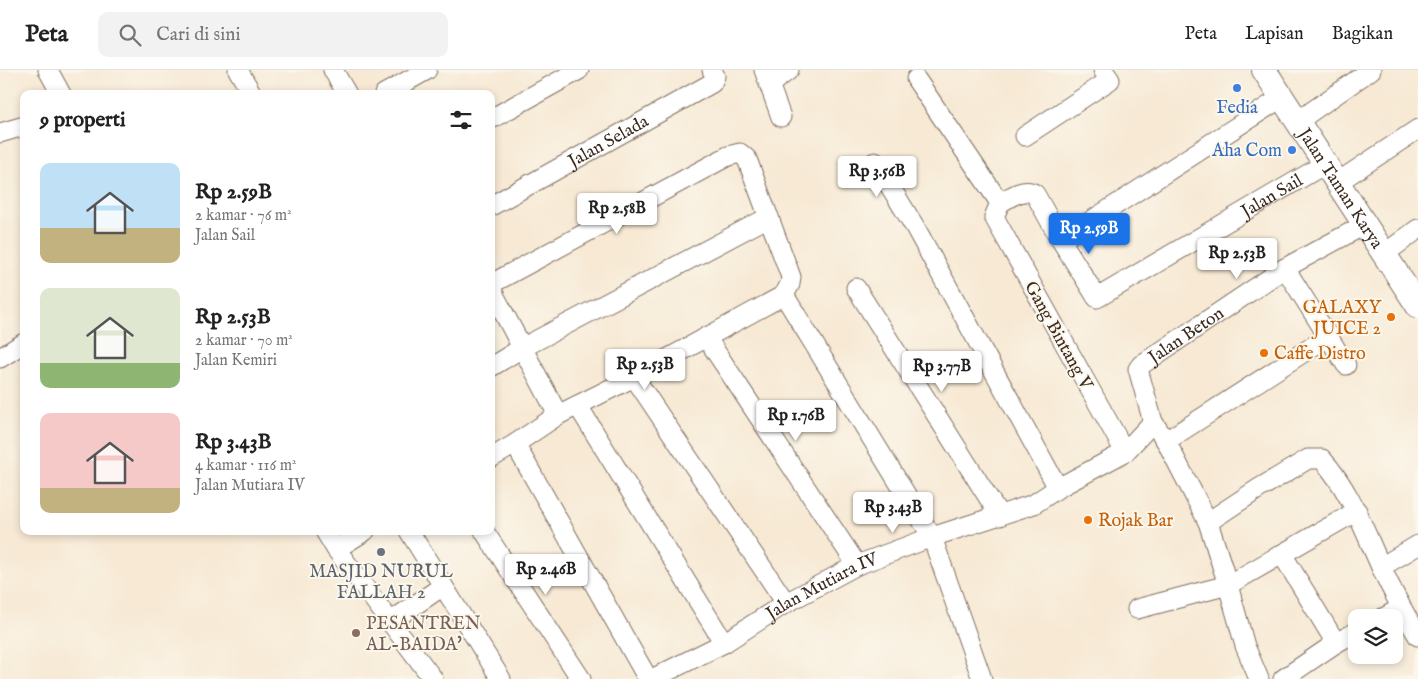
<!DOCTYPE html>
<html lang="id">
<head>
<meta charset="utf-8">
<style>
	:root { --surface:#fff; --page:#f2f2f2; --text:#222; --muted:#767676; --line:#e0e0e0; --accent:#1a73e8 }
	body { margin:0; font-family:"IM FELL English",serif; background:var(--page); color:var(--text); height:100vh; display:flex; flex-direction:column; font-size:19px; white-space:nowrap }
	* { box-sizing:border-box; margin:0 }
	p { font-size:16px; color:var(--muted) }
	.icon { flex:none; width:28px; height:28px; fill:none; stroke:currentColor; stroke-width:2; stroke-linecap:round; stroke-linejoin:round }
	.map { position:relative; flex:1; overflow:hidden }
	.panel { position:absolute; left:20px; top:20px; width:475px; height:445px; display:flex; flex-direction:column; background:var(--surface); border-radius:10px; box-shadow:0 2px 8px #0003 }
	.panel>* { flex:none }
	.buttons { position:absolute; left:1348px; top:539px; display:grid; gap:10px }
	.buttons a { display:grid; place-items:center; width:55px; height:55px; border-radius:10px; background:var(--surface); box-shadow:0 2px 8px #0003; font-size:25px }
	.price { position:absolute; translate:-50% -42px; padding:0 11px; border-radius:5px; background:#fff; color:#222; font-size:16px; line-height:32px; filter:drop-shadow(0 1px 2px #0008) }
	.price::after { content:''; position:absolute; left:50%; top:30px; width:15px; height:11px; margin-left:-8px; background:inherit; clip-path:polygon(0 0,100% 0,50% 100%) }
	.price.active { background:var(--accent); color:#fff }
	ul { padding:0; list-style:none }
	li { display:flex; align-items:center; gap:15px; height:125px; padding:0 20px }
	li span { display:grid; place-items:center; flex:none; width:140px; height:100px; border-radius:10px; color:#555 }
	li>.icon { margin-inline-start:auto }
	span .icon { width:60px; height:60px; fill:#fffc; stroke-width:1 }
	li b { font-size:21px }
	h2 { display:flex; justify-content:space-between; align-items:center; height:60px; padding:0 20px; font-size:21px }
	header { display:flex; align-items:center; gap:30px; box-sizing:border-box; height:70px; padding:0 25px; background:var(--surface); border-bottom:1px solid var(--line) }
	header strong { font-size:24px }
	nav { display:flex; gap:28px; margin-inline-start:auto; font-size:18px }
	.search { width:350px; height:45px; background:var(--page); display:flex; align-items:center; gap:12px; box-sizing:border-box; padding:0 18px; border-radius:10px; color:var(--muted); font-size:19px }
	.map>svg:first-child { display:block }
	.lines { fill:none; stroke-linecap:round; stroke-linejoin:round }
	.minor-casing { stroke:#7d6d5e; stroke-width:21 }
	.tertiary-casing { stroke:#7d6d5e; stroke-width:26 }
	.minor { stroke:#fff; stroke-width:19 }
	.tertiary { stroke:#fff; stroke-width:24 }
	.shop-dot { fill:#3f7fe0; stroke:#fbf7ec; stroke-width:2 }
	.food-dot { fill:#e8710a; stroke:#fbf7ec; stroke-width:2 }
	.worship-dot { fill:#6b7280; stroke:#fbf7ec; stroke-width:2 }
	.education-dot { fill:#8d6e63; stroke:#fbf7ec; stroke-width:2 }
	.labels { text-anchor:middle; stroke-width:4; stroke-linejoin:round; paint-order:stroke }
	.shop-label { font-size:18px; fill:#366cbe; stroke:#fbf7ec }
	.street-label { font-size:18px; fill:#3b2a1e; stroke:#fbf7ec }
	.food-label { font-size:18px; fill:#c56008; stroke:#fbf7ec; text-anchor:start }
	.worship-label { font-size:18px; fill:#5b616d; stroke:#fbf7ec }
	.education-label { font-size:18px; fill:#785e54; stroke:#fbf7ec; text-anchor:start }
</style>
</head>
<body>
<header>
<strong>Peta</strong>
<div class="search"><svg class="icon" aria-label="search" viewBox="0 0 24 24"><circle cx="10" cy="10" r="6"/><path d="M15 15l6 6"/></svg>Cari di sini</div>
<nav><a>Peta</a><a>Lapisan</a><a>Bagikan</a></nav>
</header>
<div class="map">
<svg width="1418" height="609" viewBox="0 0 1418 609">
	<rect width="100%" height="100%" fill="#fbf7ec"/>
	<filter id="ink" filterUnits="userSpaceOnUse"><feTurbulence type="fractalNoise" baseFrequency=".02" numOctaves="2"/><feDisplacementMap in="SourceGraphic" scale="10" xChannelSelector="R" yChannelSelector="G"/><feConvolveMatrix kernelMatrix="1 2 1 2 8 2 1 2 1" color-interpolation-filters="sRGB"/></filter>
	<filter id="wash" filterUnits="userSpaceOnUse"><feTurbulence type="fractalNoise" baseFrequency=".0096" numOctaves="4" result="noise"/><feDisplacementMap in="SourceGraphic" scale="20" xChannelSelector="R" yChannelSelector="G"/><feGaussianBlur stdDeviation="1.12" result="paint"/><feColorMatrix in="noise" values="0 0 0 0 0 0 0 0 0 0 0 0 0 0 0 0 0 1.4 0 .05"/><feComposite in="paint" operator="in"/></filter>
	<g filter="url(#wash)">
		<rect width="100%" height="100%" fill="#f7e9d4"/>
	</g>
	<g filter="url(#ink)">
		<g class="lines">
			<!-- minor casing -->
			<g class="minor-casing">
				<g id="minor">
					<polyline points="48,0 61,24"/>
					<polyline points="238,0 252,24"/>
					<polyline points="333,0 347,24"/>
					<polyline points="764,0 781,47"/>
					<polyline points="916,9 1000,133"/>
					<polyline points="770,14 789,0"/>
					<polyline points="384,24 427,0"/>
					<polyline points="491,49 579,0"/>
					<polyline points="1298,51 1371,0"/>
					<polyline points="0,63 24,56"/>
					<polyline points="1025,66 1110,10 1103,0"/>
					<polyline points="875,92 915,157 1058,418"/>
					<polyline points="1338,112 1418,59"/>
					<path id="s1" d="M491,136L712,13L715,6L712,0"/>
					<polyline points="1059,167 1066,167 1281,28"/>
					<polyline points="1383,185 1418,159"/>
					<polyline points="1285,198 1346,295"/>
					<polyline points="491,214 728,86 740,83 747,89 791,207 790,214 784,225"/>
					<polyline points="856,218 1000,446"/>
					<polyline points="491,219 558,345"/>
					<polyline points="784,225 932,467 982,609"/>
					<path id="s2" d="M1329,266L1166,371L1153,352L1138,299L1141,295L1285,198L1364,155"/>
					<polyline points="706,267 857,495"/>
					<polyline points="0,288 24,273"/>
					<polyline points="491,297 522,278 769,147"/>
					<polyline points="634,307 786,533"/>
					<polyline points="578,336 724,573"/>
					<polyline points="1166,371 1208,452"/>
					<polyline points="515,374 648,609"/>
					<path id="s3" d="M1125,382L994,147L1000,133C1010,127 1024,117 1035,124L1059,167L1097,228L1325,94"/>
					<polyline points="491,388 515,374 558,345 634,307 784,225"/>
					<polyline points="325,461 336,479 433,609"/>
					<polyline points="409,461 501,609"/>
					<polyline points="484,461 581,609"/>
					<polyline points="336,479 365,461"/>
					<polyline points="1282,484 1336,573"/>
					<polyline points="1381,497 1418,475"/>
					<polyline points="1137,539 1228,515 1357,441"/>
					<polyline points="1383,548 1401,538"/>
					<polyline points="390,552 443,516"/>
					<path id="s4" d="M652,609L724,573L786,533L857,495L932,467L1034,434L1058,418L1125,382L1153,352"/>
					<path d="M1259,609L1245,576L1228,515L1208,452L1258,419L1308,389H1322C1350,420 1364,460 1381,497C1392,521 1404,543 1418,566"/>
					<polyline points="1283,609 1336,573 1356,562"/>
				</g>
			</g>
			<!-- tertiary casing -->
			<g class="tertiary-casing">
				<g id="tertiary">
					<path id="s5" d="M1264,0L1418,236"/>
				</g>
			</g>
			<!-- minor -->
			<use href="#minor" class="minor"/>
			<!-- tertiary -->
			<use href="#tertiary" class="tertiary"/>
		</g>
	</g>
	<!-- markers -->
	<g class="shop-dot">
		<circle cx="1237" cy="18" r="5"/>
		<circle cx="1292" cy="80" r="5"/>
	</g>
	<g class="food-dot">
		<circle cx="1391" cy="247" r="5"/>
		<circle cx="1264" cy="283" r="5"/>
		<circle cx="1088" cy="450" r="5"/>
	</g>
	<circle class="worship-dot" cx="381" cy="482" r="5"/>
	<circle class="education-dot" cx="356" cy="563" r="5"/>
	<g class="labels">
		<!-- shop labels -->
		<g class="shop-label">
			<text x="1237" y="43">Fedia</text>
			<text x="1282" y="86" text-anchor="end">Aha Com</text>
		</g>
		<!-- street labels -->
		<g class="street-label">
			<text dy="6" stroke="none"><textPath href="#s1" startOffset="134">Jalan Selada</textPath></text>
			<text dy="6" stroke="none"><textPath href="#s5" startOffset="141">Jalan Taman Karya</textPath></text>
			<text dy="6" stroke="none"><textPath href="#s3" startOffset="646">Jalan Sail</textPath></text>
			<text dy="6" stroke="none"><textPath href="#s2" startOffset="331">Jalan Beton</textPath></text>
			<text transform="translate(1059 265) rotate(61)" y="6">Gang Bintang V</text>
			<text dy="6" stroke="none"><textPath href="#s4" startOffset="194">Jalan Mutiara IV</textPath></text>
		</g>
		<!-- food labels -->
		<g class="food-label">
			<text x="1381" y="243" text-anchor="end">GALAXY<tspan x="1381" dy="21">JUICE 2</tspan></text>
			<text x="1274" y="289">Caffe Distro</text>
			<text x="1098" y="456">Rojak Bar</text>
		</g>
		<!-- worship labels -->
		<g class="worship-label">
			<text x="381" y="507">MASJID NURUL<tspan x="381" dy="21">FALLAH 2</tspan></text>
		</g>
		<!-- education labels -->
		<g class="education-label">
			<text x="366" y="559">PESANTREN<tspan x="366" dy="21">AL-BAIDA'</tspan></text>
		</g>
	</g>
</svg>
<div class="buttons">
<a><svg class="icon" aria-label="layers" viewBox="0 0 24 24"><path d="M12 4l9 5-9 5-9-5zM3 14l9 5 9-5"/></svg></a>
</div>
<b class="price" style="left:877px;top:128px">Rp 3.56B</b>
<b class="price" style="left:617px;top:165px">Rp 2.58B</b>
<b class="price active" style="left:1089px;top:185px">Rp 2.59B</b>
<b class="price" style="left:1237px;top:210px">Rp 2.53B</b>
<b class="price" style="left:645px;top:321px">Rp 2.53B</b>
<b class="price" style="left:942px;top:323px">Rp 3.77B</b>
<b class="price" style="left:796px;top:372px">Rp 1.76B</b>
<b class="price" style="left:893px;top:464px">Rp 3.43B</b>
<b class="price" style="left:546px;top:526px">Rp 2.46B</b>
<section class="panel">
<h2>9 properti<svg class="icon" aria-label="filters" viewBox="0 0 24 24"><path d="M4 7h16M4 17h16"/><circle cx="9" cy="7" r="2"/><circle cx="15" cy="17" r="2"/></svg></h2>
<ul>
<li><span style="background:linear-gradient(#bfe0f5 65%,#c2b280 0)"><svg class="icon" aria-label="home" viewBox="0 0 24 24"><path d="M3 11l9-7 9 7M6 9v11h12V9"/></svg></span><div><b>Rp 2.59B</b><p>2 kamar · 76 m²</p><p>Jalan Sail</p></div></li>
<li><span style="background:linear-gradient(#dfe7d0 75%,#8fb573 0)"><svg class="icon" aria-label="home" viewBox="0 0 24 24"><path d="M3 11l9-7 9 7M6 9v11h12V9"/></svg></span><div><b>Rp 2.53B</b><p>2 kamar · 70 m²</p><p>Jalan Kemiri</p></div></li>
<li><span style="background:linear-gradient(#f6c9c9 75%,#c2b280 0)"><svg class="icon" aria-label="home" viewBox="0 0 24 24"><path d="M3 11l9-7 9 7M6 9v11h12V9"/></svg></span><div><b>Rp 3.43B</b><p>4 kamar · 116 m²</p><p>Jalan Mutiara IV</p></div></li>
</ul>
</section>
</div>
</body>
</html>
